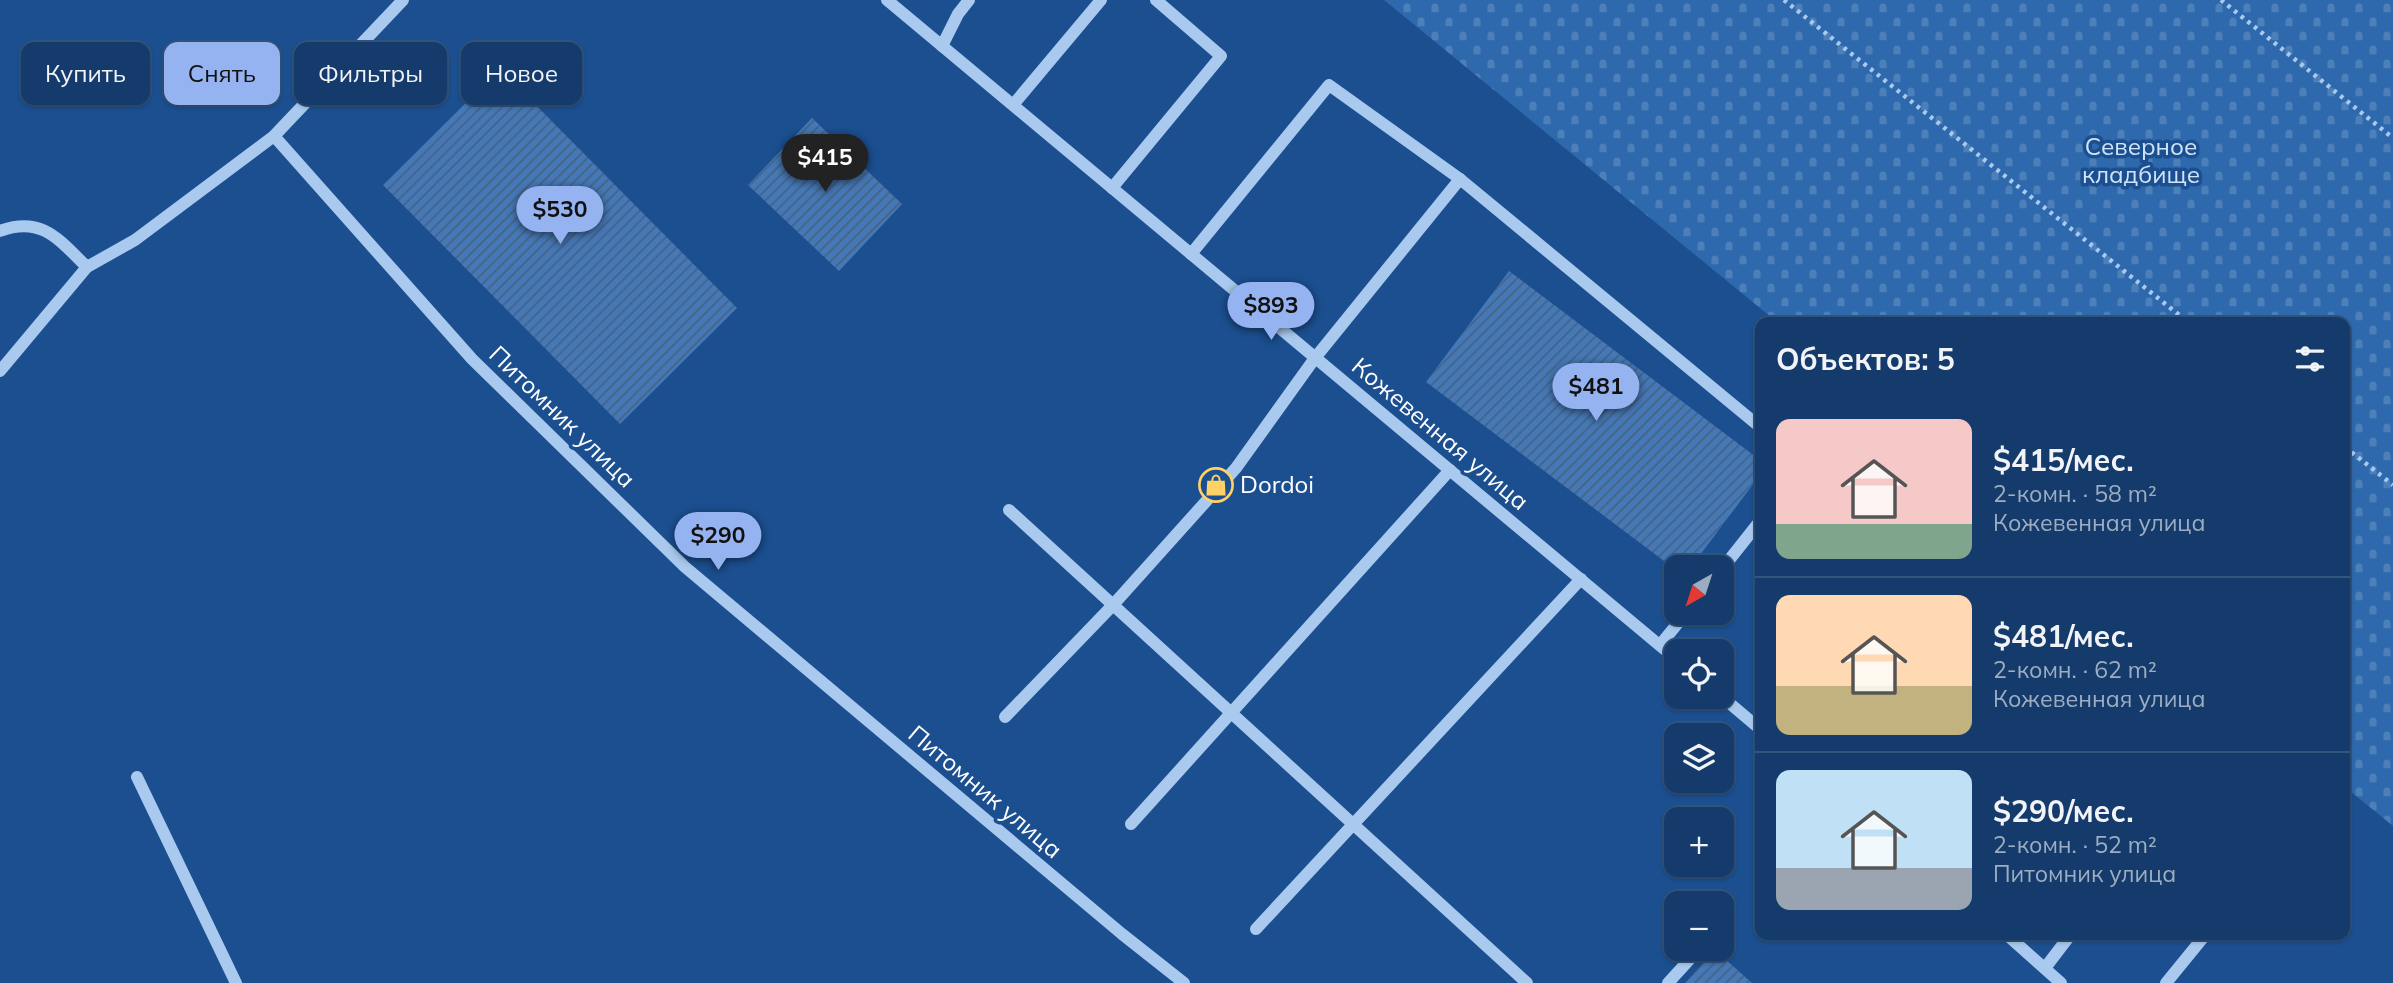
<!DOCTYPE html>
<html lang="ru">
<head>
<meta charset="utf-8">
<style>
	:root { --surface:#143b6b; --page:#214673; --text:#f1f3f6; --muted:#9dadc1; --line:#33557e; --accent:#95b2f1 }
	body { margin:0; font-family:Mulish,sans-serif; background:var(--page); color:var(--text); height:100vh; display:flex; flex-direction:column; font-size:26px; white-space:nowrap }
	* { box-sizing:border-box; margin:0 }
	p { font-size:23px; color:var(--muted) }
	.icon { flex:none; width:38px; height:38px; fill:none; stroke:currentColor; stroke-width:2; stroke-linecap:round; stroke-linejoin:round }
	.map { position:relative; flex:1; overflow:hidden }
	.drawer { position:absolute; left:1755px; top:317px; width:595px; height:623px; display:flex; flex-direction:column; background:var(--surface); border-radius:14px; box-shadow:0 2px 5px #0004,0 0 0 2px var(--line) }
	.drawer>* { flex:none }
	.banner { position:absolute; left:21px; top:42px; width:665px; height:63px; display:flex; gap:14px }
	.needle { width:46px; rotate:219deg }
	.buttons { position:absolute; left:1664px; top:555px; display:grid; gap:14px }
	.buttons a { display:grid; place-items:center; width:70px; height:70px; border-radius:14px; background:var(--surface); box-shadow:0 2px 5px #0004,0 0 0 2px var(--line); font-size:35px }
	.price { position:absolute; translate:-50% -60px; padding:0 16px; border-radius:24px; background:var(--accent); color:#111; font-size:23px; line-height:46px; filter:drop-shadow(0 2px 4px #0008) }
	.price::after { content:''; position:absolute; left:50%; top:42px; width:21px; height:16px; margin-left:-10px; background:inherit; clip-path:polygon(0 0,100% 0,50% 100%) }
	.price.current { background:#222; color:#fff }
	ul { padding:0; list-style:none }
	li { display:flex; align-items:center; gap:21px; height:175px; padding:0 21px }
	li+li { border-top:2px solid var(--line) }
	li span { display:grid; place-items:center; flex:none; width:196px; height:140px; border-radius:14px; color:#555 }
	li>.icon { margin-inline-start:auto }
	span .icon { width:84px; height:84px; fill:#fffc; stroke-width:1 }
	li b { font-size:30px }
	h2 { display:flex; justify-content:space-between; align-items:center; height:84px; padding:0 21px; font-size:30px }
	.chip { padding:0 24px; border-radius:14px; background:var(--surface); box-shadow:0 2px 5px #0004,0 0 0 2px var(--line); font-size:24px; line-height:63px }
	.chip.current { background:var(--accent); color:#111 }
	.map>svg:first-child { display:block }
	.cemetery { fill:url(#cemetery-stones) }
	.building { fill:url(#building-hatch) }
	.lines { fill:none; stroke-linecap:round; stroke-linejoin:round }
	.path { stroke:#a9c9ee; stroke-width:4.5; stroke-dasharray:3.5 5; stroke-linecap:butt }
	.minor { stroke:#a9c9ee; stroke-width:12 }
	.labels { text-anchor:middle; stroke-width:7; stroke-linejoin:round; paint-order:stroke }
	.park-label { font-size:24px; fill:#cfe3fa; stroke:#1b4f8f }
	.street-label { font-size:24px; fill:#fff; stroke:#1b4f8f }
	.poi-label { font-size:24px; fill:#fff; stroke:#1b4f8f; text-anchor:start }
</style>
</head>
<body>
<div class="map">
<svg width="2393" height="983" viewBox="0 0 2393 983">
	<defs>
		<pattern id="cemetery-stones" width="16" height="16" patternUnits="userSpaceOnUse" patternTransform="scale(1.75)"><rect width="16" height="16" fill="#2e69ad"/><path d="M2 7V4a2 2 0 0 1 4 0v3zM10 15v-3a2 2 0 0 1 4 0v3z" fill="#4d80b9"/></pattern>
		<pattern id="building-hatch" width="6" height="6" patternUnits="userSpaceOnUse" patternTransform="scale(1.75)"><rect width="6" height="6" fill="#4478b7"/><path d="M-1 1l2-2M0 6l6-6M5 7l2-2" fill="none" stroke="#486282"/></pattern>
	</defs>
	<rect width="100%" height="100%" fill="#1b4f8f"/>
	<!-- cemetery -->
	<polygon class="cemetery" points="1384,0 2393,0 2393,826 2345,787 2345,322 1777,322"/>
	<!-- building -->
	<g class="building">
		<polygon points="500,69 737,308 620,424 383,185"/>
		<polygon points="812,118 902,204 839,271 748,185"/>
		<polygon points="1509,271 1760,460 1760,475 1691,567 1676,567 1676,570 1426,382"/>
		<polygon points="1715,950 1752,983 1685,983"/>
	</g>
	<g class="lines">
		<!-- path -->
		<g class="path">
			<polyline points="1784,0 2188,322"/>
			<polyline points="2221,0 2393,138"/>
			<polyline points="2345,447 2393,485"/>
		</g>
		<!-- minor -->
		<g class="minor">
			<polyline points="887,0 1676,659"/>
			<polyline points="942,46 958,14 969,0"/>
			<polyline points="1013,105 1101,0"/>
			<polyline points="274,136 472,359 685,567 1122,934 1184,983"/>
			<polyline points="1112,188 1221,56 1156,0"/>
			<path d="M0,231C42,215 60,241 87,267L135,240L274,136L403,0"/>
			<polyline points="1191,254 1329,85 1460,179 1760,427"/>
			<polyline points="0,371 87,267"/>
			<polyline points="1009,510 1527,983"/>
			<polyline points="1722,569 1760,521"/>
			<polyline points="1660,645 1687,612"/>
			<polyline points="1721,696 1760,729"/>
			<polyline points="1005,717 1113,605 1236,468 1315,358 1460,179"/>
			<polyline points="137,777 236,983"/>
			<polyline points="1131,824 1450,470"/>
			<polyline points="1256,929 1581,579"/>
			<polyline points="2006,934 2061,983"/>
			<polyline points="2045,968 2071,934"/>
			<polyline points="1668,983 1700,948"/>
			<polyline points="2166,983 2206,934"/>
		</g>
	</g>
	<!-- icons -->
	<defs>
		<g id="shop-ring" transform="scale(1.75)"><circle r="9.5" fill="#1b4f8f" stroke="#ffd166" stroke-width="1.5"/><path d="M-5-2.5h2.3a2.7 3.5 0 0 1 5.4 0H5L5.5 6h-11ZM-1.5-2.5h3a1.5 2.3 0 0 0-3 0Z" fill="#ffd166"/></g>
	</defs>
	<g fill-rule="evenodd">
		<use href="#shop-ring" x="1216" y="485"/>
	</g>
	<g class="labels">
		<!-- park labels -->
		<g class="park-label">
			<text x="2141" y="155">Северное<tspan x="2141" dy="28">кладбище</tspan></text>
		</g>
		<!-- street labels -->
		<g class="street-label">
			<text transform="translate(562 417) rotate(44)" y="8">Питомник улица</text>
			<text transform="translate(1440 434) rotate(40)" y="8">Кожевенная улица</text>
			<text transform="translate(985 792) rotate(40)" y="8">Питомник улица</text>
		</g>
		<!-- poi labels -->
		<g class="poi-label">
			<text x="1240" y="493">Dordoi</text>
		</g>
	</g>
</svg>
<div class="buttons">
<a><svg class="needle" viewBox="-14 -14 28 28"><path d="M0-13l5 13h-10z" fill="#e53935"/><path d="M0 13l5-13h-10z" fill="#9dadc1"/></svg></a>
<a><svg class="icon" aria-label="locate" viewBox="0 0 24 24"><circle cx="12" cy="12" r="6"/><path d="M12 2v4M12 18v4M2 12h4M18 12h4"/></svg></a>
<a><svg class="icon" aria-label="layers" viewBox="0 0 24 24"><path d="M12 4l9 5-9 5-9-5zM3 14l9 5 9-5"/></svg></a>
<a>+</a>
<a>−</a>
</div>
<b class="price current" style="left:825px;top:194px">$415</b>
<b class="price" style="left:560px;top:246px">$530</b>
<b class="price" style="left:1271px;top:342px">$893</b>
<b class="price" style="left:1596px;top:423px">$481</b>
<b class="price" style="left:718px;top:572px">$290</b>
<div class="banner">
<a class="chip">Купить</a>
<a class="chip current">Снять</a>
<a class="chip">Фильтры</a>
<a class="chip">Новое</a>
</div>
<section class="drawer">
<h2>Объектов: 5<svg class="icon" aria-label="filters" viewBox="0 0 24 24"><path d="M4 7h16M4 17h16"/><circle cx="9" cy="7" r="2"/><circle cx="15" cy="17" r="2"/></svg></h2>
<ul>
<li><span style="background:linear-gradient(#f6c9c9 75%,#7fa58c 0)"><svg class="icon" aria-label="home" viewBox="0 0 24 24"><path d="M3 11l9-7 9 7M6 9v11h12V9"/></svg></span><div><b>$415/мес.</b><p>2-комн. · 58 m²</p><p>Кожевенная улица</p></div></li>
<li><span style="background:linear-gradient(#ffd9b3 65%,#c2b280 0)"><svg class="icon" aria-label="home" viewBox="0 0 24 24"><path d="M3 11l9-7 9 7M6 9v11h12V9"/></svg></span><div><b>$481/мес.</b><p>2-комн. · 62 m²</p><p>Кожевенная улица</p></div></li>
<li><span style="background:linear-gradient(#bfe0f5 70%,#9aa5b1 0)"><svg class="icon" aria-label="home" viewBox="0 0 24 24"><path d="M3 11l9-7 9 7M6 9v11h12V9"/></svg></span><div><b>$290/мес.</b><p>2-комн. · 52 m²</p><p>Питомник улица</p></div></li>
</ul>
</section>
</div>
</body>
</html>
